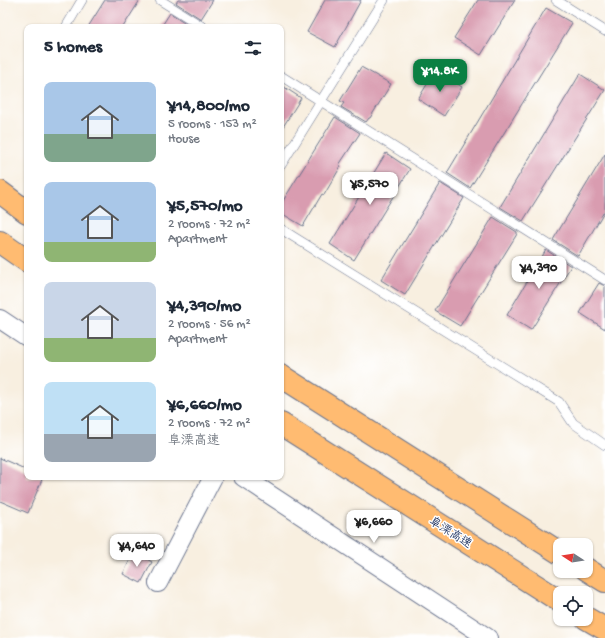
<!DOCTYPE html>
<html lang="en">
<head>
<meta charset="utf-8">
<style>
	:root { --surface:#fff; --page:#f2f2f3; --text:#1f2937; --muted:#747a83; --accent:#0b8043 }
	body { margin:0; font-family:"Gochi Hand","LXGW WenKai TC",sans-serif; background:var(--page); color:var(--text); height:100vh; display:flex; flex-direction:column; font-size:15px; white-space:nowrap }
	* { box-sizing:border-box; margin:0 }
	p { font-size:13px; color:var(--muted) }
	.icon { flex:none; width:22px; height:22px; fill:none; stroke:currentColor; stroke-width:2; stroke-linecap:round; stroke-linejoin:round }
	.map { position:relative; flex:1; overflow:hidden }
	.sheet { position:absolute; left:24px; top:24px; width:260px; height:456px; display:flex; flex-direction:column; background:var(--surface); border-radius:8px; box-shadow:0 1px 3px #0004 }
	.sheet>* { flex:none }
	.needle { width:26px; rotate:282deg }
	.fabs { position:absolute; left:553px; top:538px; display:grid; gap:8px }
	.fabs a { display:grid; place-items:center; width:40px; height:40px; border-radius:8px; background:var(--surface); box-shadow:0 1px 3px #0004; font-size:20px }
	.price { position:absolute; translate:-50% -34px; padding:0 9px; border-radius:8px; background:#fff; color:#222; font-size:13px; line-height:26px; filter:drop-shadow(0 1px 2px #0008) }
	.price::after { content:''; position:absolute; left:50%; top:24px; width:12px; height:9px; margin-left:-6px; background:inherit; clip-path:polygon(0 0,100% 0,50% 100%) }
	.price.selected { background:var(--accent); color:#fff }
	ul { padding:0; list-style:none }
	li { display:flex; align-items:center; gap:12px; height:100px; padding:0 20px }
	li span { display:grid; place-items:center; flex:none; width:112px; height:80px; border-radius:8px; color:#555 }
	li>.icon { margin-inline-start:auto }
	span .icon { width:48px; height:48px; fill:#fffc; stroke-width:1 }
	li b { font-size:17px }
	h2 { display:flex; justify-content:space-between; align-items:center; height:48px; padding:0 20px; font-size:17px }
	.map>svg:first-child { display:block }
	.building { fill:#d99cb0 }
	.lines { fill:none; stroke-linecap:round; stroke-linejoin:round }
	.service-casing { stroke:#68728c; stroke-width:10 }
	.minor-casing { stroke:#68728c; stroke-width:20 }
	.motorway-casing { stroke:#68728c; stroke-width:24 }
	.service { stroke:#fff; stroke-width:9 }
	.minor { stroke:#fff; stroke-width:18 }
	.motorway { stroke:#ffbb71; stroke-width:22 }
	.labels { text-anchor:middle; stroke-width:3; stroke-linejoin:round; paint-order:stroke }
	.street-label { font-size:12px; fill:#1b2f5e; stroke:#fff }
</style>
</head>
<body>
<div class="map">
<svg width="605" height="638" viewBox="0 0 605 638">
	<rect width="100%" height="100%" fill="#fff"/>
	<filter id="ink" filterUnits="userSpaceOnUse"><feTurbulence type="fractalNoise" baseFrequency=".025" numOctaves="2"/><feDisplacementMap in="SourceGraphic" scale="8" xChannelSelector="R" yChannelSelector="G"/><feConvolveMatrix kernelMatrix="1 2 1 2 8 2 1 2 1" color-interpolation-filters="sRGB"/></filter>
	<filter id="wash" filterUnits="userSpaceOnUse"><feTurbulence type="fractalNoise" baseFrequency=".012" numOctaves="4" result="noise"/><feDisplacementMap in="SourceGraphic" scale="16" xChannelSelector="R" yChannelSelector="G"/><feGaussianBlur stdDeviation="0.9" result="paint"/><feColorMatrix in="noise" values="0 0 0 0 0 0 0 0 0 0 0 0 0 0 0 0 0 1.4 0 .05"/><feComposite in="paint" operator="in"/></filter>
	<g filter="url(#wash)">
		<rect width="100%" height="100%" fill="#f8efe0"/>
		<g id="blocks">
			<!-- building -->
			<g class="building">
				<polygon points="105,0 140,0 123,27 88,27"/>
				<polygon points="178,0 213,0 201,19 176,3"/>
				<polygon points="325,0 361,0 335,47 307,32"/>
				<polygon points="478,0 515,0 481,55 454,38"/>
				<polygon points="546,8 572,23 470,188 447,173"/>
				<polygon points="170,13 192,27 161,27"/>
				<polygon points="361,67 391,84 370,118 369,118 366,122 341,107 344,103 340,101"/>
				<polygon points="436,70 462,87 444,116 418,99"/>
				<polygon points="580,74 605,90 523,221 500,207"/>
				<polygon points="281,85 301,98 281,130"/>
				<polygon points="335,117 360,133 339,165 341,166 324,195 322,194 303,226 281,213 281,204"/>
				<polygon points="386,153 410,169 354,260 330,244"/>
				<polygon points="605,154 605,210 578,256 553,240"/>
				<polygon points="440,183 464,198 405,295 381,280"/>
				<polygon points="493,217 517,232 517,234 460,326 435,311"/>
				<polygon points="546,250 571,266 531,330 507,315"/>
				<polygon points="599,283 605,286 605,329 580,313"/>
				<polygon points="0,458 27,470 27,477 43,477 28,513 0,501"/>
				<polygon points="134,552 152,562 141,583 123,574"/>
			</g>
		</g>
	</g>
	<g filter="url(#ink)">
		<use href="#blocks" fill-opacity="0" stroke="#68728c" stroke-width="1"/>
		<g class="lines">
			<!-- service casing -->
			<g class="service-casing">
				<g id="service">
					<polyline points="160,0 203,27"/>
					<polyline points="556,0 605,31"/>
					<polyline points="66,27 82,0"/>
					<polyline points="281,76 605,280"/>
					<polyline points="281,165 384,0"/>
					<polyline points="281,229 559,402 573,423 605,445"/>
				</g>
			</g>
			<!-- minor casing -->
			<g class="minor-casing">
				<g id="minor">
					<polyline points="0,319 27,337"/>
					<polyline points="243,477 488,638"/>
					<polyline points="158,583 213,477"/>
				</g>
			</g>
			<!-- motorway casing -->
			<g class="motorway-casing">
				<g id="motorway">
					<polyline points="0,192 27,212"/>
					<polyline points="0,242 27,261"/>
					<polyline points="281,376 560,553"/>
					<polyline points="281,424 560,601"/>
					<polyline points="586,569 605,581"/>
					<polyline points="586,618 605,629"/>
				</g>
			</g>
			<!-- service -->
			<use href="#service" class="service"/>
			<!-- minor -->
			<use href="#minor" class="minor"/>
			<!-- motorway -->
			<use href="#motorway" class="motorway"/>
		</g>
	</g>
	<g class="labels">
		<!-- street labels -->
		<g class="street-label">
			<text transform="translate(451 532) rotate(32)" y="4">阜溧高速</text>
		</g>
	</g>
</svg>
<div class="fabs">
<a><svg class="needle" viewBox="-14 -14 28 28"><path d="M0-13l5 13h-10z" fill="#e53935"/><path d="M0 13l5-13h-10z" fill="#747a83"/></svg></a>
<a><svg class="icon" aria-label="locate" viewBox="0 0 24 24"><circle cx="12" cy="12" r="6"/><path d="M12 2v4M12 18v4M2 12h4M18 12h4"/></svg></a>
</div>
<b class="price selected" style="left:440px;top:93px">¥14.8K</b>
<b class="price" style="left:370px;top:206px">¥5,570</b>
<b class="price" style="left:539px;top:290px">¥4,390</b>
<b class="price" style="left:374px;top:544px">¥6,660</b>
<b class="price" style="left:137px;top:568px">¥4,640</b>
<section class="sheet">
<h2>5 homes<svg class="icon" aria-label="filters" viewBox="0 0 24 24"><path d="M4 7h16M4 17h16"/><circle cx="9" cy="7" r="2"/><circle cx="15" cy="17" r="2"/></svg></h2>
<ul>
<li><span style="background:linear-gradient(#a9c7e8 65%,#7fa58c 0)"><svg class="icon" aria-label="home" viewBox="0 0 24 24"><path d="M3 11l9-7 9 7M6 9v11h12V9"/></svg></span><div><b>¥14,800/mo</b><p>5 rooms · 153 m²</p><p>House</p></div></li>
<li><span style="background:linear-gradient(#a9c7e8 75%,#8fb573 0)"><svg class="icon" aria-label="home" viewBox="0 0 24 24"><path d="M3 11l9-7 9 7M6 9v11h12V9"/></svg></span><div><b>¥5,570/mo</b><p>2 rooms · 72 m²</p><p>Apartment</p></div></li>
<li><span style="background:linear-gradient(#c9d6e8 70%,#8fb573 0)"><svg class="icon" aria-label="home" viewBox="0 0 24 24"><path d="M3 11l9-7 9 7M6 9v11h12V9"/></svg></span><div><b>¥4,390/mo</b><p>2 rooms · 56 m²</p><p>Apartment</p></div></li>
<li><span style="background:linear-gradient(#bfe0f5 65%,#9aa5b1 0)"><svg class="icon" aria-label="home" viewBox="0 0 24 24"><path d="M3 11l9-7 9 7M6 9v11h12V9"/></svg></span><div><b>¥6,660/mo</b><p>2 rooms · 72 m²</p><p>阜溧高速</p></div></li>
</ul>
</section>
</div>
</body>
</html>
